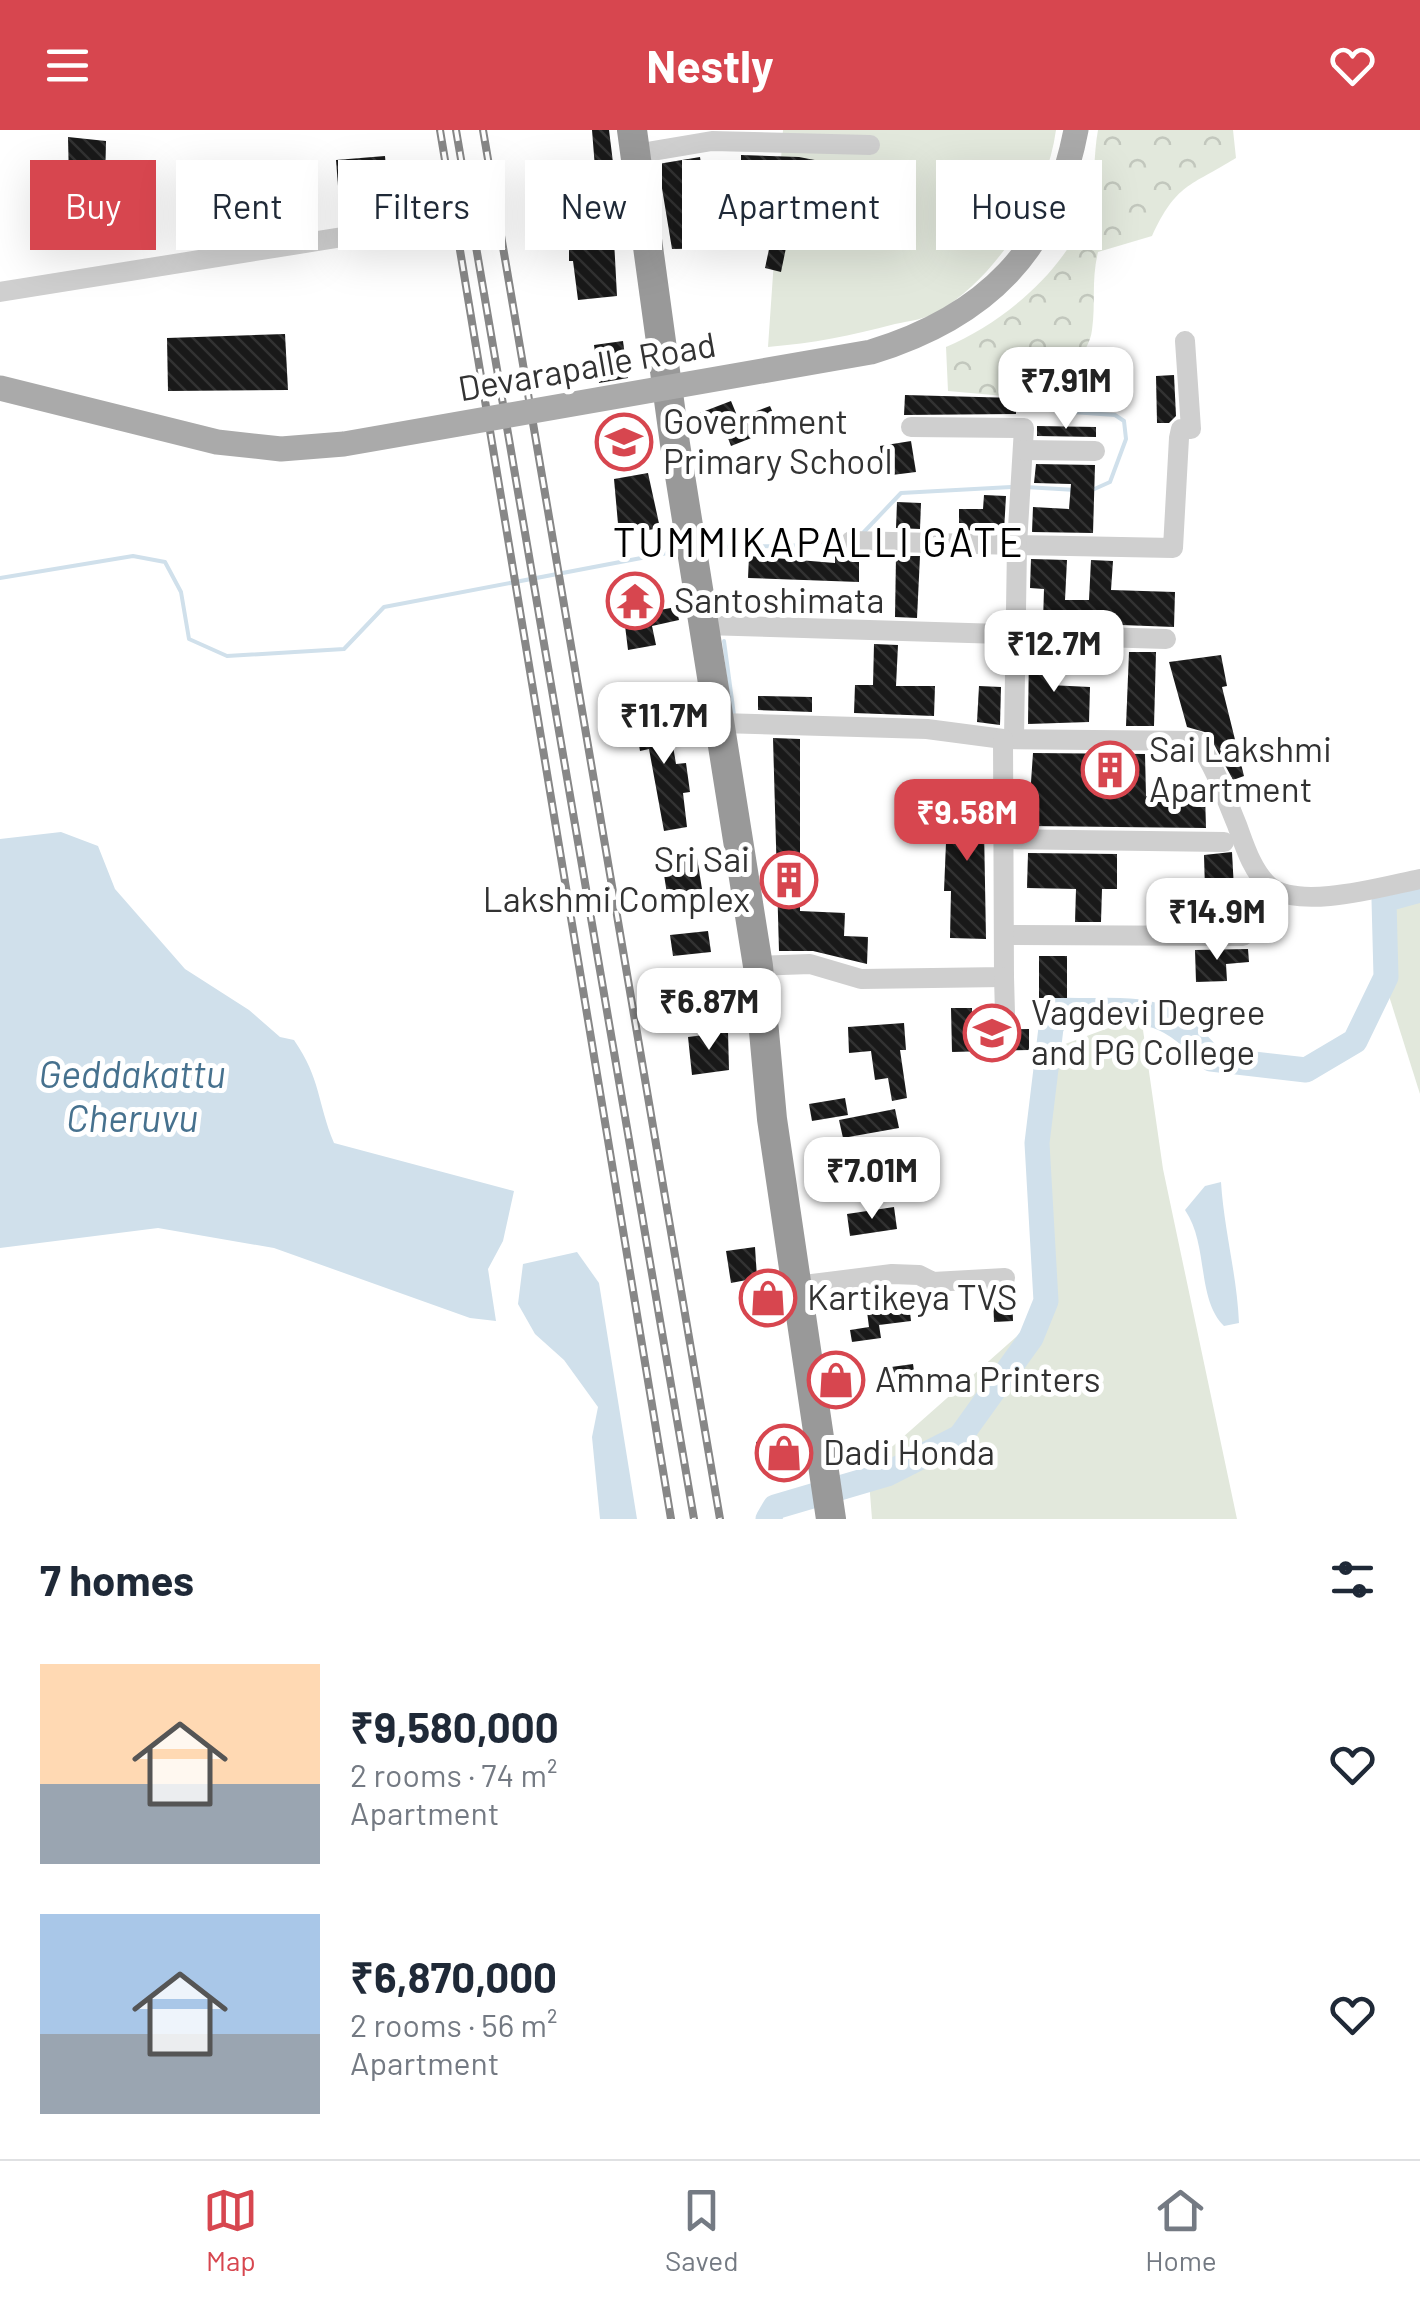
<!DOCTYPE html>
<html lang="en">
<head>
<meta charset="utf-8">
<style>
	:root { --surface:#fff; --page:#f6f6f7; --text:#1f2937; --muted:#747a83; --line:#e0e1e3; --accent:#d7464f }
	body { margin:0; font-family:Barlow,sans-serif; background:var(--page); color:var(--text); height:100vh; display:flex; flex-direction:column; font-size:38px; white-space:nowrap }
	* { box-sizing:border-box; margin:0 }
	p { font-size:32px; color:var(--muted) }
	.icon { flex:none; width:55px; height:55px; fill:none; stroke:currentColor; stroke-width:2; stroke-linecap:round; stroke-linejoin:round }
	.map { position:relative; height:1389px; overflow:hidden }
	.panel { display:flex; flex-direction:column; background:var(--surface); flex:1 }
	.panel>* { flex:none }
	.banner { position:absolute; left:30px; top:30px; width:1360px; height:90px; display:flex; gap:20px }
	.price { position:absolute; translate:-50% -85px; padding:0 22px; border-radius:20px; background:#fff; color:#222; font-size:32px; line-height:65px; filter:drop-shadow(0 2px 5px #0008) }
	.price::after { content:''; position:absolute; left:50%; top:60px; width:30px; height:22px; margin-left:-15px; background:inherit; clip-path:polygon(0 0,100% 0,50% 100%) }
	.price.selected { background:var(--accent); color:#fff }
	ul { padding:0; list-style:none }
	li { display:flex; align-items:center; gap:30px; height:250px; padding:0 40px }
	li span { display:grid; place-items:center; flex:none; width:280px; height:200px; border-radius:0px; color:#555 }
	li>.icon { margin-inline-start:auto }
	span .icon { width:120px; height:120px; fill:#fffc; stroke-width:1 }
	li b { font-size:42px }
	h2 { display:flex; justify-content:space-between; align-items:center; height:120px; padding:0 40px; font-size:42px }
	.pill { padding:0 35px; border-radius:0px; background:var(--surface); box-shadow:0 10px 40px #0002; font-size:35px; line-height:90px }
	.pill.selected { background:var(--accent); color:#fff }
	header { display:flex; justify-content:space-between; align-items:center; height:130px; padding:0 40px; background:var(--accent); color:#fff; font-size:45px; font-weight:700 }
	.dock { display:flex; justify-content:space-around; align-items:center; height:140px; border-top:2px solid var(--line); background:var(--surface); font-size:28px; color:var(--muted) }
	.dock a { display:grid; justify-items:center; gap:5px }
	.dock .selected { color:var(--accent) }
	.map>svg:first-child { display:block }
	.grass { fill:#e2e8dc }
	.forest { fill:url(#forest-crowns) }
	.water { fill:#d0e0eb }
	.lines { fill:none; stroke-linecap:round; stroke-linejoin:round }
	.stream { stroke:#d0e0eb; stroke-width:4 }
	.river { stroke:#d0e0eb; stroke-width:25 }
	.building { fill:url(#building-back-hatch) }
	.minor { stroke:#cfcfcf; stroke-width:20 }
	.highway { stroke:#999; stroke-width:30 }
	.rail-casing { stroke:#878787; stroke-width:8 }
	.rail { stroke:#fff; stroke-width:4; stroke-dasharray:11; stroke-linecap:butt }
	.major-bridge { stroke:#aaa; stroke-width:25 }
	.labels { text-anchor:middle; stroke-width:10; stroke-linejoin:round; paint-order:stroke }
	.street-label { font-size:35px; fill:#323232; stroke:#fff }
	.poi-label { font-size:35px; fill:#323232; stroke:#fff; text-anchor:start }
	.water-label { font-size:38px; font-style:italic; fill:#46718e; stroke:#fff }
	.quarter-label { font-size:40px; letter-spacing:2.5px; fill:#000; stroke:#fff }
</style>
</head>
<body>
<header><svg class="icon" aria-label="menu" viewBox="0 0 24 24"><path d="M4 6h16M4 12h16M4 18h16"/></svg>Nestly<svg class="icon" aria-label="heart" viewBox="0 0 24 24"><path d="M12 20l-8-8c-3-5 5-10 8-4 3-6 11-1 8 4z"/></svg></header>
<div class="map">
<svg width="1420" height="1389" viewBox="0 0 1420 1389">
	<defs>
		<pattern id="forest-crowns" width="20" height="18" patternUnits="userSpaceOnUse" patternTransform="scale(2.5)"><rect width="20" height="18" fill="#e2e8dc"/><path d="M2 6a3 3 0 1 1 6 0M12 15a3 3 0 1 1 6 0" fill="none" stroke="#c2c7bd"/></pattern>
		<pattern id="building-back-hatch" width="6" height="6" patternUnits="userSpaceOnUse" patternTransform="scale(2.5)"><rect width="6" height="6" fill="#191919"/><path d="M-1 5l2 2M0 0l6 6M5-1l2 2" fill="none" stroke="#323232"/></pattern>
	</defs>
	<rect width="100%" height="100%" fill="#fff"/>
	<!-- grass -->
	<g class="grass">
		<path d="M783,0H1056C1047,67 998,146 939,181C927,189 909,191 895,194C850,206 814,213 768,217Z"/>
		<polygon points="1420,764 1420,964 1377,828 1373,767"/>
		<polygon points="1141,886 1163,1039 1237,1389 872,1389 868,1338 1043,1183 1038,924"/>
	</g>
	<!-- forest -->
	<path class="forest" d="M1098,0H1233L1236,28C1189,57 1177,53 1152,106L1098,122C1091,151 1096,173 1092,200C1089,225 1062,245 1059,271L948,261L946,217C1003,193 1068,139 1088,78C1096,53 1093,26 1098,0Z"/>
	<!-- water -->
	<g class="water">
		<path d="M61,702L98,716L115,759L185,839L249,880L280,907L294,910C321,949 317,972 334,1013L514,1061L503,1111L488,1139L496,1191L470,1188L274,1118L158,1098L0,1118V709Z"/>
		<path d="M1221,1052C1224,1100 1237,1145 1239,1193L1224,1196C1196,1168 1209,1115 1185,1080L1205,1056Z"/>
		<polygon points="577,1122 599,1153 637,1389 600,1389 592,1307 598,1277 564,1230 535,1204 518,1174 523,1134"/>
	</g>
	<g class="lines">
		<!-- stream -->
		<g class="stream">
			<polyline points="1067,251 1063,271 1072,282 1115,285 1124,291 1126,309 1110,352 1090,361"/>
			<polyline points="1025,357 1076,360"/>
			<polyline points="863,403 901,363 1011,357"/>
			<polyline points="705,417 790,416 844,409"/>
			<polyline points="0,448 133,426 165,432 181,462 189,509 227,526 344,519 384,477 678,421"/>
			<polyline points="724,511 734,585"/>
		</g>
		<!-- river -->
		<path class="river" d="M768,1389L775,1377L887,1344L960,1307L1031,1208L1046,1171L1037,1013L1051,898L1060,880C1131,883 1163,868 1211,929L1306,940L1355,911L1386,847L1384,770L1420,760"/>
	</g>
	<!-- building -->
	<g class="building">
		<polygon points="592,0 609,0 616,57 575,63 573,41 595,38"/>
		<polygon points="68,7 106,11 105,54 69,51"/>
		<polygon points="741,25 799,27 841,35 838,58 780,52 777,75 737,71 738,77 705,79 707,105 732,105 732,118 672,119 658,34 700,27 703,47 741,44"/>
		<polygon points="385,26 389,77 340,81 336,30"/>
		<polygon points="980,35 1018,51 1009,72 971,56"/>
		<polygon points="569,91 613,91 617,166 578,170 573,131 569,131"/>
		<polygon points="772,105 788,108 781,142 765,138"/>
		<polygon points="285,204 288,260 168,261 167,208"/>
		<polygon points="623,211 628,248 599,253 594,215"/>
		<polygon points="1174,245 1176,286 1169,293 1157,293 1156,246"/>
		<polygon points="905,265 1016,268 1016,284 904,285"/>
		<polygon points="731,271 738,288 770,276 779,297 731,316 721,290 702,297 697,284"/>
		<polygon points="1037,296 1096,297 1096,307 1037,306"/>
		<polygon points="911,311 916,342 884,346 880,316"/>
		<polygon points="1036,334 1095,335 1093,403 1032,402 1033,377 1069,379 1071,354 1034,353"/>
		<polygon points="648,343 660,398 619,405 614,349"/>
		<polygon points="984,365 1006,366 1004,401 959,400 959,379 983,379"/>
		<polygon points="897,372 921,373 920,399 896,398"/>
		<polygon points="835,424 859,425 859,452 748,448 749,426 835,433"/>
		<polygon points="896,426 920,426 917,488 895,487"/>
		<polygon points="1031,429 1067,430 1065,470 1089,470 1091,430 1113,431 1111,460 1175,462 1174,497 1043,492 1044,459 1030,458"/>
		<polygon points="645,459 649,482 676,477 679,490 652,496 656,515 628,520 621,463"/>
		<polygon points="811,473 811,484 721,482 722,474"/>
		<polygon points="874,514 898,515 896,556 935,556 934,586 854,583 855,555 873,555"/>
		<polygon points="1029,519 1050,520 1049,555 1090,557 1089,592 1028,594"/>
		<polygon points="1129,522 1156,522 1154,596 1126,596"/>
		<polygon points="1221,525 1227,556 1222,557 1244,646 1233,650 1208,603 1187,597 1169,532"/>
		<polygon points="979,556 1001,557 1000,595 977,592"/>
		<polygon points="758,566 812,567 812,582 758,580"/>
		<polygon points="667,580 676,634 686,633 690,662 683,663 687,697 664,701 649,619 640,621 634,585"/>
		<polygon points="773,608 800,609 800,781 845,783 844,806 868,807 867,834 813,821 779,821"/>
		<polygon points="1033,623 1145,624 1146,666 1205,664 1206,698 1028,696"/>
		<polygon points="948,664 989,664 990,698 984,698 986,809 950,808 951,761 944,761"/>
		<polygon points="1232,722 1234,759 1205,760 1204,725"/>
		<polygon points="1028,723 1117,724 1117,759 1102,759 1101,792 1075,792 1076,759 1027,758"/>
		<polygon points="697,728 702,759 667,764 662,732"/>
		<polygon points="708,801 711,822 673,826 670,805"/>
		<polygon points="1248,819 1249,832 1226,834 1227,851 1196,852 1195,820"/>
		<rect x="1039" y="826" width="28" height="42"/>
		<polygon points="951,878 972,878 972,900 1029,899 1029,920 952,922"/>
		<polygon points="904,893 906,920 900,920 907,968 892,971 888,948 875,950 871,921 849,923 848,897"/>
		<polygon points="728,902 729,940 692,945 688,907"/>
		<polygon points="845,968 848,985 812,991 809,974"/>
		<polygon points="895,979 899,998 843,1008 839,990"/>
		<polygon points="869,1031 874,1055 843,1061 838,1036"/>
		<polygon points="894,1077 897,1099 850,1106 847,1084"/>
		<polygon points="755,1117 757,1148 731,1153 726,1121"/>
		<polygon points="1012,1164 1013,1191 994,1192 993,1165"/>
		<polygon points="875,1165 875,1169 908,1165 911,1191 879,1195 881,1208 852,1212 850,1200 869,1197 865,1166"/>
		<polygon points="913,1234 916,1255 886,1258 884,1238"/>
		<polygon points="790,1306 795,1332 761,1339 756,1312"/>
	</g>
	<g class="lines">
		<!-- minor -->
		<g class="minor">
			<polyline points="635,24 712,11 870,15"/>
			<polyline points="536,82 641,67"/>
			<polyline points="0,162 380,101"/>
			<polyline points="911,297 1024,298 1017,415 1173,418 1179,308 1181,299 1191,299 1185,211"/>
			<polyline points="1023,320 1095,321"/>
			<polyline points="851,411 1017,415 1014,609"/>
			<polyline points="704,495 1166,509"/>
			<path d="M720,593L927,599L1003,609L1197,611C1215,637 1225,666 1237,695C1244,714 1252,741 1269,756C1299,781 1385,756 1420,749"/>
			<polyline points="1004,709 1224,712"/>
			<polyline points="1004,805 1243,806"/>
			<polyline points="758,836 810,834 861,849 1004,847 1003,609"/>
			<polyline points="1004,847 1005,884"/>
			<polyline points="796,1156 892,1144 919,1145 933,1152 1005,1148"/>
		</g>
		<!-- highway -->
		<polyline class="highway" points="632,0 675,314 758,836 772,989 831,1389"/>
		<!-- rail casing -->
		<g class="rail-casing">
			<g id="rail">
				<polyline points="440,0 671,1389"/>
				<polyline points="456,0 694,1389"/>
				<polyline points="483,0 720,1389"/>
			</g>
		</g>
		<!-- rail -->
		<use href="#rail" class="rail"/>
		<!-- major-bridge -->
		<path class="major-bridge" d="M0,258L217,312L281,319L344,314L871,222C986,187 1053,120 1076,0"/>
	</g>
	<!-- icons -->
	<defs>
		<g id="school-ring" transform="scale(2.875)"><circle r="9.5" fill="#fff" stroke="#d7464f" stroke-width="1.5"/><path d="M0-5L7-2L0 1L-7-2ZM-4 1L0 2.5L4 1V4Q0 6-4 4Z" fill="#d7464f"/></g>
		<g id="temple-ring" transform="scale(2.875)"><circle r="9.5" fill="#fff" stroke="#d7464f" stroke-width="1.5"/><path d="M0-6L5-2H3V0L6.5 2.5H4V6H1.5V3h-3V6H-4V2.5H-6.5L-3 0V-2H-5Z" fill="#d7464f"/></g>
		<g id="building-ring" transform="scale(2.875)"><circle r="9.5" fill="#fff" stroke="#d7464f" stroke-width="1.5"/><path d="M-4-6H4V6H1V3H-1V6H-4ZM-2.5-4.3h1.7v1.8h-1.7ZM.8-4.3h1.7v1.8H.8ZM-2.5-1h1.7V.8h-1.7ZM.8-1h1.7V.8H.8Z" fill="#d7464f"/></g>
		<g id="university-ring" transform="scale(2.875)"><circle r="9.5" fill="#fff" stroke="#d7464f" stroke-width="1.5"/><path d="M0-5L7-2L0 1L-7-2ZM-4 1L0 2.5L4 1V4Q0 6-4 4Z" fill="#d7464f"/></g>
		<g id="shop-ring" transform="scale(2.875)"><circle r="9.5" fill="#fff" stroke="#d7464f" stroke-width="1.5"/><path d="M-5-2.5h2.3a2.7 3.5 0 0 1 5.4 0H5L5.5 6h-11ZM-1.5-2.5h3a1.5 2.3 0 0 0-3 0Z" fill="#d7464f"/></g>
	</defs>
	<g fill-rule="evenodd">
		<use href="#school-ring" x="624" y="312"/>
		<use href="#temple-ring" x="635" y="471"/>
		<use href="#building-ring" x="1110" y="640"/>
		<use href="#building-ring" x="789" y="750"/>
		<use href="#university-ring" x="992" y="903"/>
		<use href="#shop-ring" x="768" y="1168"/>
		<use href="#shop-ring" x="836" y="1250"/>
		<use href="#shop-ring" x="784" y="1323"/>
	</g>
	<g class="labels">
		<!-- street labels -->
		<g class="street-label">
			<text transform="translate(587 237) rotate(-10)" y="12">Devarapalle Road</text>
		</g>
		<!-- poi labels -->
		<g class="poi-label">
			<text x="663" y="304">Government<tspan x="663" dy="40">Primary School</tspan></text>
			<text x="674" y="483">Santoshimata</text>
			<text x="1149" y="632">Sai Lakshmi<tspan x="1149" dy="40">Apartment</tspan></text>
			<text x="750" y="742" text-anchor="end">Sri Sai<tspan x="750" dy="40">Lakshmi Complex</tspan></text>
			<text x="1031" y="895">Vagdevi Degree<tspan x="1031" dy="40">and PG College</tspan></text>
			<text x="807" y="1180">Kartikeya TVS</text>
			<text x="875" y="1262">Amma Printers</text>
			<text x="823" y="1335">Dadi Honda</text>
		</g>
		<!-- water labels -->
		<g class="water-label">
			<text x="132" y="958">Geddakattu<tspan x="132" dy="44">Cheruvu</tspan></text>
		</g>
		<!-- quarter labels -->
		<g class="quarter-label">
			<text x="819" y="427">TUMMIKAPALLI GATE</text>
		</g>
	</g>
</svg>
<b class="price" style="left:1066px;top:302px">₹7.91M</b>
<b class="price" style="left:1054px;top:565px">₹12.7M</b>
<b class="price" style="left:664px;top:637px">₹11.7M</b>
<b class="price selected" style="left:967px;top:734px">₹9.58M</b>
<b class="price" style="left:1217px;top:833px">₹14.9M</b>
<b class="price" style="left:709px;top:923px">₹6.87M</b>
<b class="price" style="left:872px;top:1092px">₹7.01M</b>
<div class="banner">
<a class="pill selected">Buy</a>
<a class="pill">Rent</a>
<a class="pill">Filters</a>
<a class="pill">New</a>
<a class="pill">Apartment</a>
<a class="pill">House</a>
</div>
</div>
<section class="panel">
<h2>7 homes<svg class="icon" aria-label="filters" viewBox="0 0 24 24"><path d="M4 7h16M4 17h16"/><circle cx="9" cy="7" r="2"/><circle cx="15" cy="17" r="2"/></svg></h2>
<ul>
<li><span style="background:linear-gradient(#ffd9b3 60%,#9aa5b1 0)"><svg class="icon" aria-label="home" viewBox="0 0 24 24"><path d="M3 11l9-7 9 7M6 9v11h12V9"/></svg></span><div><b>₹9,580,000</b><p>2 rooms · 74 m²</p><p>Apartment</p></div><svg class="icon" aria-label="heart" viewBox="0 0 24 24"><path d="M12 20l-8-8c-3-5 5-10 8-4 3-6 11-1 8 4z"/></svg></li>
<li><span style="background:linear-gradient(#a9c7e8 60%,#9aa5b1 0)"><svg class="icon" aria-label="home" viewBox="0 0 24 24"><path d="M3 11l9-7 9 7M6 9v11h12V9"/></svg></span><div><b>₹6,870,000</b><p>2 rooms · 56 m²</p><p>Apartment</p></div><svg class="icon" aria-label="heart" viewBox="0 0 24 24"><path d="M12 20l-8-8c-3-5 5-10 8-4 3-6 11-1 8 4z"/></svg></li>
</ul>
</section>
<nav class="dock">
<a class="selected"><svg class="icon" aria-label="map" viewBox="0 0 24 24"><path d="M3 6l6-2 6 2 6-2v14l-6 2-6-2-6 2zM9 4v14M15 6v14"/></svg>Map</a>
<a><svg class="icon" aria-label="saved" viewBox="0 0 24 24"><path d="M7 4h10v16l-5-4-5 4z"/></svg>Saved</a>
<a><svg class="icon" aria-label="home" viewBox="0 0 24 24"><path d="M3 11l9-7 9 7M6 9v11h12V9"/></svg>Home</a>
</nav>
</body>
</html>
